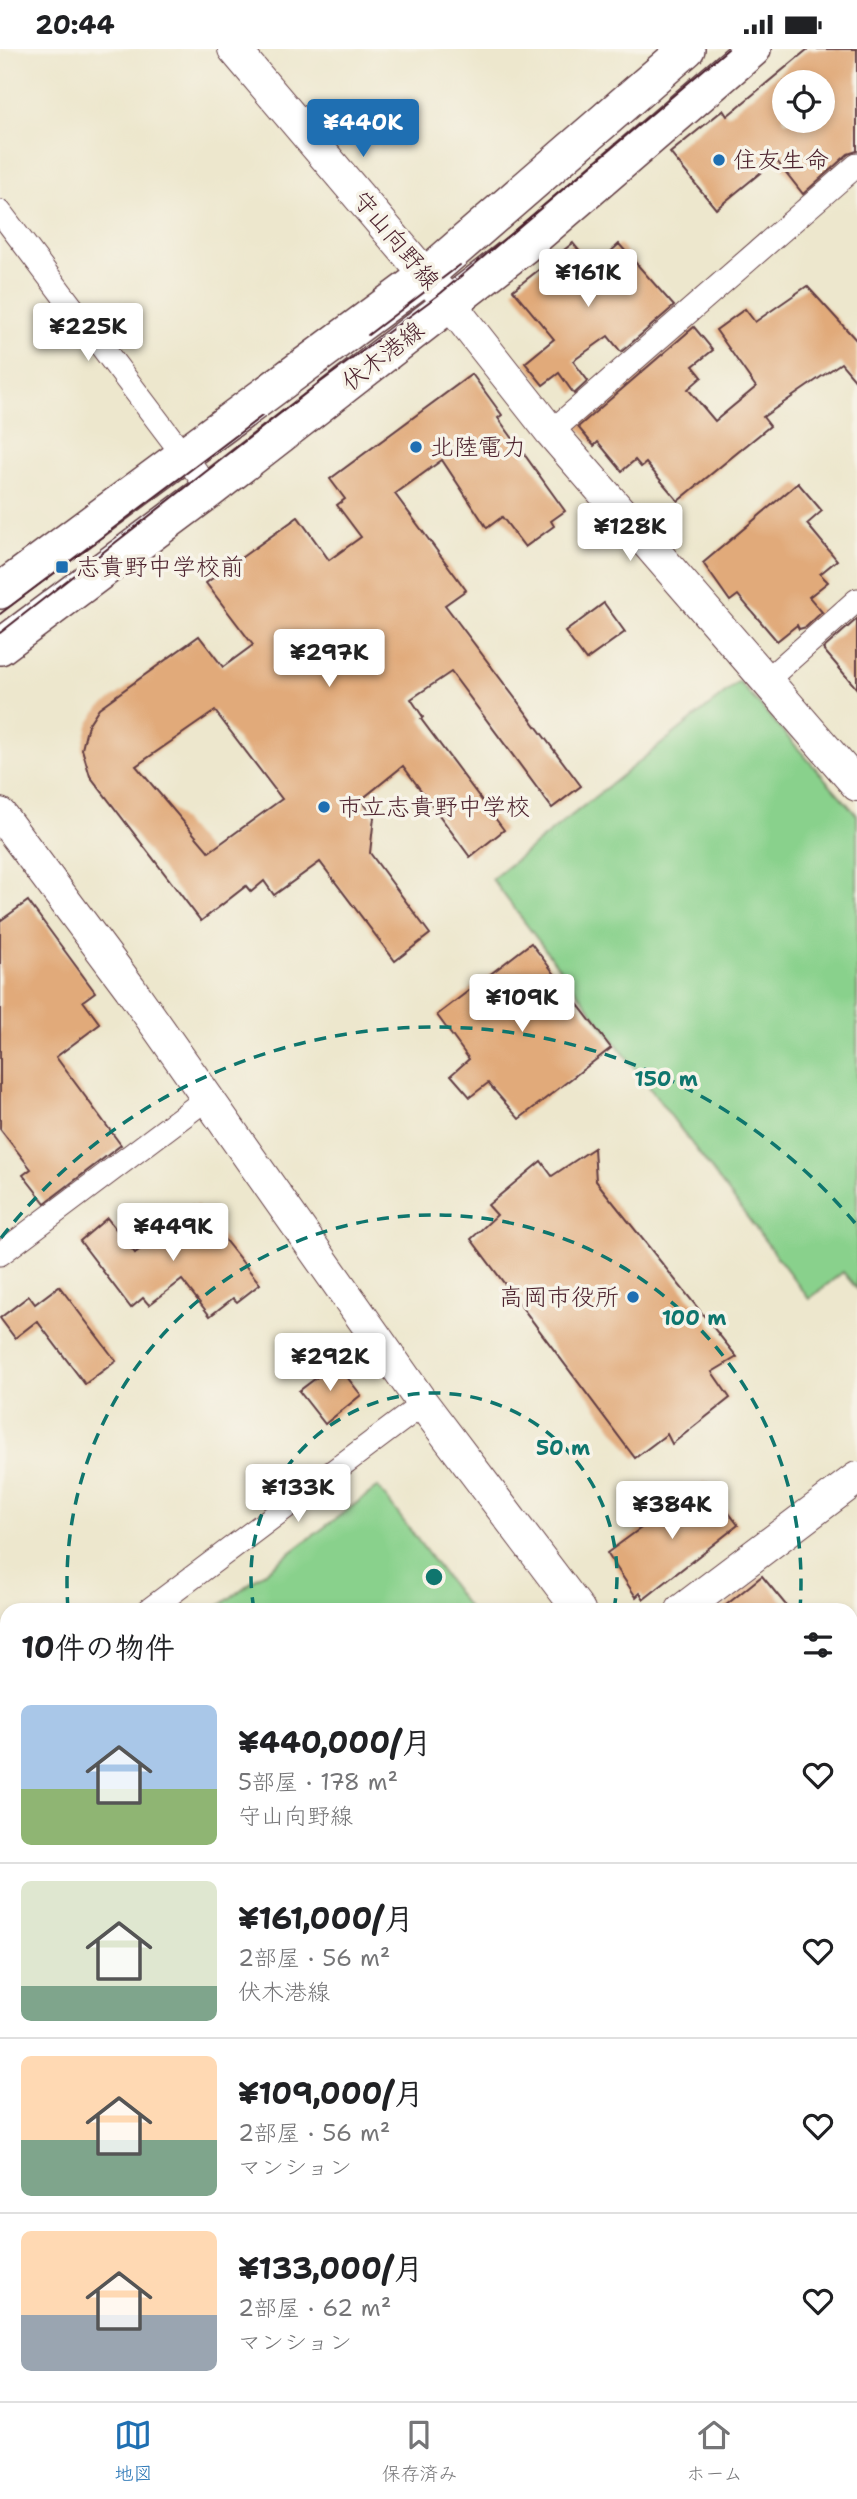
<!DOCTYPE html>
<html lang="ja">
<head>
<meta charset="utf-8">
<style>
	:root { --surface:#fff; --page:#f6f6f6; --text:#202124; --muted:#757577; --line:#e0e0e0; --accent:#1f6fb2 }
	body { margin:0; font-family:"Shantell Sans","Klee One",sans-serif; background:var(--page); color:var(--text); height:100vh; display:flex; flex-direction:column; font-size:26px; white-space:nowrap }
	* { box-sizing:border-box; margin:0 }
	p { font-size:23px; color:var(--muted) }
	.icon { flex:none; width:38px; height:38px; fill:none; stroke:currentColor; stroke-width:2; stroke-linecap:round; stroke-linejoin:round }
	.map { position:relative; flex:1; overflow:hidden }
	.side { position:absolute; left:0px; top:1554px; width:858px; height:798px; display:flex; flex-direction:column; background:var(--surface); border-radius:21px 21px 0 0; box-shadow:0 4px 10px #0003 }
	.side>* { flex:none }
	.tools { position:absolute; left:772px; top:21px; display:grid; gap:14px }
	.tools a { display:grid; place-items:center; width:63px; height:63px; border-radius:50%; background:var(--surface); box-shadow:0 4px 10px #0003; font-size:35px }
	.price { position:absolute; translate:-50% -60px; padding:0 16px; border-radius:7px; background:#fff; color:#222; font-size:23px; line-height:46px; filter:drop-shadow(0 2px 4px #0008) }
	.price::after { content:''; position:absolute; left:50%; top:42px; width:21px; height:16px; margin-left:-10px; background:inherit; clip-path:polygon(0 0,100% 0,50% 100%) }
	.price.active { background:var(--accent); color:#fff }
	ul { padding:0; list-style:none }
	li { display:flex; align-items:center; gap:21px; height:175px; padding:0 21px }
	li+li { border-top:2px solid var(--line) }
	li span { display:grid; place-items:center; flex:none; width:196px; height:140px; border-radius:10px; color:#555 }
	li>.icon { margin-inline-start:auto }
	span .icon { width:84px; height:84px; fill:#fffc; stroke-width:1 }
	li b { font-size:30px }
	h2 { display:flex; justify-content:space-between; align-items:center; height:84px; padding:0 21px; font-size:30px }
	.status { display:flex; justify-content:space-between; align-items:center; height:49px; padding:0 35px; background:var(--surface); direction:ltr }
	.status svg { height:19px; fill:currentColor }
	.tabs { display:flex; justify-content:space-around; align-items:center; height:98px; border-top:2px solid var(--line); background:var(--surface); font-size:19px; color:var(--muted) }
	.tabs a { display:grid; justify-items:center; gap:4px }
	.tabs .active { color:var(--accent) }
	.map>svg:first-child { display:block }
	.green { fill:#89d18c; stroke:#6a785c; stroke-width:2 }
	.building { fill:#e1aa7a; fill-rule:evenodd }
	.lines { fill:none; stroke-linecap:round; stroke-linejoin:round }
	.street-casing { stroke:#623d43; stroke-width:25 }
	.secondary-casing { stroke:#623d43; stroke-width:34 }
	.primary-casing { stroke:#623d43; stroke-width:38 }
	.street { stroke:#fff; stroke-width:23 }
	.secondary { stroke:#fff; stroke-width:32 }
	.primary { stroke:#fff; stroke-width:35 }
	.tram { stroke:#4a1f2b; stroke-width:2 }
	.ring { fill:none; stroke:#0f766e; stroke-width:3.5; stroke-dasharray:12 9 }
	.poi-dot { fill:#1f6fb2; stroke:#f7f3e8; stroke-width:2.5 }
	.labels { text-anchor:middle; stroke-width:7; stroke-linejoin:round; paint-order:stroke }
	.poi-label { font-size:24px; fill:#4a1f2b; stroke:#f7f3e8; text-anchor:start }
	.street-label { font-size:24px; fill:#4a1f2b; stroke:#f7f3e8 }
	.centre { fill:#0f766e; stroke:#f7f3e8; stroke-width:3.5 }
	.ring-label { font-size:21px; text-anchor:middle; font-weight:bold; fill:#0f766e; stroke:#f7f3e8; stroke-width:7; stroke-linejoin:round; paint-order:stroke }
</style>
</head>
<body>
<div class="status"><b>20:44</b><svg viewBox="0 0 49 12"><path d="M0 12V9h3v3zM5 12V6h3v6zM10 12V3h3v9zM15 12V0h3v12zM26 1h20v11H26zM47 4h2v5h-2z"/></svg></div>
<div class="map">
<svg width="857" height="2352" viewBox="0 0 857 2352">
	<rect width="100%" height="100%" fill="#f7f3e8"/>
	<filter id="ink" filterUnits="userSpaceOnUse"><feTurbulence type="fractalNoise" baseFrequency=".0143" numOctaves="2"/><feDisplacementMap in="SourceGraphic" scale="14" xChannelSelector="R" yChannelSelector="G"/><feConvolveMatrix kernelMatrix="1 2 1 2 8 2 1 2 1" color-interpolation-filters="sRGB"/></filter>
	<filter id="wash" filterUnits="userSpaceOnUse"><feTurbulence type="fractalNoise" baseFrequency=".00686" numOctaves="4" result="noise"/><feDisplacementMap in="SourceGraphic" scale="28" xChannelSelector="R" yChannelSelector="G"/><feGaussianBlur stdDeviation="1.57" result="paint"/><feColorMatrix in="noise" values="0 0 0 0 0 0 0 0 0 0 0 0 0 0 0 0 0 1.4 0 .05"/><feComposite in="paint" operator="in"/></filter>
	<g filter="url(#wash)">
		<rect width="100%" height="100%" fill="#ede7cd"/>
		<!-- green -->
		<g class="green">
			<polygon points="739,633 857,766 857,1240 843,1223 809,1250 492,830"/>
			<polygon points="378,1438 470,1561 214,1561"/>
			<polygon points="7,1723 7,2157 0,2148 0,1728"/>
		</g>
		<g id="blocks">
			<!-- building -->
			<g class="building">
				<path d="M808,0H857V102L848,105L803,145L776,111L716,160L670,104L723,61L727,67ZM784,33H822V72H784Z"/>
				<polygon points="573,194 593,219 619,195 674,257 621,303 608,287 573,312 588,332 574,345 559,324 543,336 525,314 554,290 513,241"/>
				<polygon points="807,237 857,292 857,333 841,314 763,368 770,377 678,452 646,414 641,418 635,411 622,422 598,393 594,397 578,378 694,278 713,301 693,317 702,328 688,340 715,372 756,338 716,281 745,260 755,273"/>
				<path d="M472,325L502,366L498,369L565,462L551,472L554,477L525,498L502,468L487,479L442,411L395,445L466,541L445,556L581,737L552,759L451,623L411,650L423,668L421,670L504,781L470,808L403,717L361,751L374,768L370,804L430,885L395,912L320,813L274,846L264,832L251,843L246,837L201,872L90,727L82,700L88,676L99,659L199,587L223,618L253,596L206,534L298,468L329,511L361,488L337,456L345,450L330,430ZM215,662L282,750L209,803L136,717Z"/>
				<polygon points="798,434 822,462 807,475 837,511 820,525 828,533 809,548 822,563 806,578 799,580 797,576 777,592 738,546 730,552 703,514"/>
				<polygon points="604,554 625,583 586,611 565,583"/>
				<polygon points="857,570 857,640 823,600"/>
				<polygon points="28,852 95,943 83,952 100,975 56,1008 121,1096 45,1154 23,1126 31,1120 0,1080 0,872"/>
				<polygon points="531,894 611,999 519,1070 488,1034 470,1048 451,1026 469,1010 437,966"/>
				<polygon points="594,1099 596,1132 737,1308 712,1323 730,1349 672,1395 667,1385 635,1409 471,1190 497,1166 488,1156 541,1112 552,1127"/>
				<polygon points="197,1156 260,1235 237,1253 233,1249 210,1267 182,1231 149,1256 143,1249 131,1259 80,1192 107,1169 135,1204"/>
				<polygon points="59,1237 116,1312 85,1335 37,1272 15,1289 0,1269 29,1247 35,1255"/>
				<polygon points="336,1314 361,1346 325,1375 299,1342"/>
				<polygon points="705,1432 738,1476 644,1550 640,1544 636,1548 607,1504"/>
				<polygon points="762,1527 790,1561 720,1561"/>
			</g>
		</g>
	</g>
	<g filter="url(#ink)">
		<use href="#blocks" fill-opacity="0" stroke="#623d43" stroke-width="2"/>
		<g class="lines">
			<!-- street casing -->
			<g class="street-casing">
				<g id="street">
					<polyline points="0,163 210,441"/>
					<polyline points="551,383 857,116"/>
					<polyline points="767,631 857,551"/>
					<polyline points="0,1205 206,1050"/>
					<polyline points="149,1561 423,1355"/>
					<polyline points="0,1675 7,1669"/>
					<polyline points="850,1764 857,1759"/>
				</g>
			</g>
			<!-- secondary casing -->
			<g class="secondary-casing">
				<g id="secondary">
					<polyline points="234,0 450,255 551,383 857,736"/>
					<polyline points="0,765 130,939 423,1355 579,1561"/>
					<polyline points="682,1561 857,1429"/>
					<polyline points="850,1919 857,1927"/>
				</g>
			</g>
			<!-- primary casing -->
			<g class="primary-casing">
				<g id="primary">
					<polyline points="0,542 425,227 687,0"/>
					<polyline points="0,598 210,441 523,198 753,0"/>
				</g>
			</g>
			<!-- street -->
			<use href="#street" class="street"/>
			<!-- secondary -->
			<use href="#secondary" class="secondary"/>
			<!-- primary -->
			<use href="#primary" class="primary"/>
			<!-- tram -->
			<g class="tram">
				<polyline points="368,286 460,216"/>
				<polyline points="0,565 262,367"/>
				<polyline points="0,584 310,341 441,244 728,0"/>
			</g>
		</g>
	</g>
	<!-- distance rings -->
	<g class="ring">
		<path d="M254 1560A183 183 0 1 1 614 1560"/>
		<path d="M68 1560A367 367 0 1 1 800 1560"/>
		<path d="M1 1189A550 550 0 0 1 855 1174"/>
	</g>
	<!-- markers -->
	<g class="poi-dot">
		<circle cx="719" cy="111" r="7"/>
		<circle cx="416" cy="398" r="7"/>
		<rect x="55" y="511" width="14" height="14" rx="3.5"/>
		<circle cx="324" cy="758" r="7"/>
		<circle cx="633" cy="1248" r="7"/>
	</g>
	<g class="labels">
		<!-- poi labels -->
		<g class="poi-label">
			<text x="733" y="119">住友生命</text>
			<text x="430" y="406">北陸電力</text>
			<text x="76" y="526">志貴野中学校前</text>
			<text x="338" y="766">市立志貴野中学校</text>
			<text x="619" y="1256" text-anchor="end">高岡市役所</text>
		</g>
		<!-- street labels -->
		<g class="street-label">
			<text transform="translate(396 191) rotate(50)" y="8">守山向野線</text>
			<text transform="translate(383 307) rotate(-38)" y="8">伏木港線</text>
		</g>
	</g>
	<circle cx="434" cy="1528" r="10" class="centre"/>
	<g class="ring-label">
		<text x="666" y="1037">150 m</text>
		<text x="694" y="1276">100 m</text>
		<text x="563" y="1406">50 m</text>
	</g>
</svg>
<div class="tools">
<a><svg class="icon" aria-label="locate" viewBox="0 0 24 24"><circle cx="12" cy="12" r="6"/><path d="M12 2v4M12 18v4M2 12h4M18 12h4"/></svg></a>
</div>
<b class="price active" style="left:363px;top:110px">¥440K</b>
<b class="price" style="left:588px;top:260px">¥161K</b>
<b class="price" style="left:88px;top:314px">¥225K</b>
<b class="price" style="left:630px;top:514px">¥128K</b>
<b class="price" style="left:329px;top:640px">¥297K</b>
<b class="price" style="left:522px;top:985px">¥109K</b>
<b class="price" style="left:173px;top:1214px">¥449K</b>
<b class="price" style="left:330px;top:1344px">¥292K</b>
<b class="price" style="left:298px;top:1475px">¥133K</b>
<b class="price" style="left:672px;top:1492px">¥384K</b>
<section class="side">
<h2>10件の物件<svg class="icon" aria-label="filters" viewBox="0 0 24 24"><path d="M4 7h16M4 17h16"/><circle cx="9" cy="7" r="2"/><circle cx="15" cy="17" r="2"/></svg></h2>
<ul>
<li><span style="background:linear-gradient(#a9c7e8 60%,#8fb573 0)"><svg class="icon" aria-label="home" viewBox="0 0 24 24"><path d="M3 11l9-7 9 7M6 9v11h12V9"/></svg></span><div><b>¥440,000/月</b><p>5部屋 · 178 m²</p><p>守山向野線</p></div><svg class="icon" aria-label="heart" viewBox="0 0 24 24"><path d="M12 20l-8-8c-3-5 5-10 8-4 3-6 11-1 8 4z"/></svg></li>
<li><span style="background:linear-gradient(#dfe7d0 75%,#7fa58c 0)"><svg class="icon" aria-label="home" viewBox="0 0 24 24"><path d="M3 11l9-7 9 7M6 9v11h12V9"/></svg></span><div><b>¥161,000/月</b><p>2部屋 · 56 m²</p><p>伏木港線</p></div><svg class="icon" aria-label="heart" viewBox="0 0 24 24"><path d="M12 20l-8-8c-3-5 5-10 8-4 3-6 11-1 8 4z"/></svg></li>
<li><span style="background:linear-gradient(#ffd9b3 60%,#7fa58c 0)"><svg class="icon" aria-label="home" viewBox="0 0 24 24"><path d="M3 11l9-7 9 7M6 9v11h12V9"/></svg></span><div><b>¥109,000/月</b><p>2部屋 · 56 m²</p><p>マンション</p></div><svg class="icon" aria-label="heart" viewBox="0 0 24 24"><path d="M12 20l-8-8c-3-5 5-10 8-4 3-6 11-1 8 4z"/></svg></li>
<li><span style="background:linear-gradient(#ffd9b3 60%,#9aa5b1 0)"><svg class="icon" aria-label="home" viewBox="0 0 24 24"><path d="M3 11l9-7 9 7M6 9v11h12V9"/></svg></span><div><b>¥133,000/月</b><p>2部屋 · 62 m²</p><p>マンション</p></div><svg class="icon" aria-label="heart" viewBox="0 0 24 24"><path d="M12 20l-8-8c-3-5 5-10 8-4 3-6 11-1 8 4z"/></svg></li>
</ul>
</section>
</div>
<nav class="tabs">
<a class="active"><svg class="icon" aria-label="map" viewBox="0 0 24 24"><path d="M3 6l6-2 6 2 6-2v14l-6 2-6-2-6 2zM9 4v14M15 6v14"/></svg>地図</a>
<a><svg class="icon" aria-label="saved" viewBox="0 0 24 24"><path d="M7 4h10v16l-5-4-5 4z"/></svg>保存済み</a>
<a><svg class="icon" aria-label="home" viewBox="0 0 24 24"><path d="M3 11l9-7 9 7M6 9v11h12V9"/></svg>ホーム</a>
</nav>
</body>
</html>
